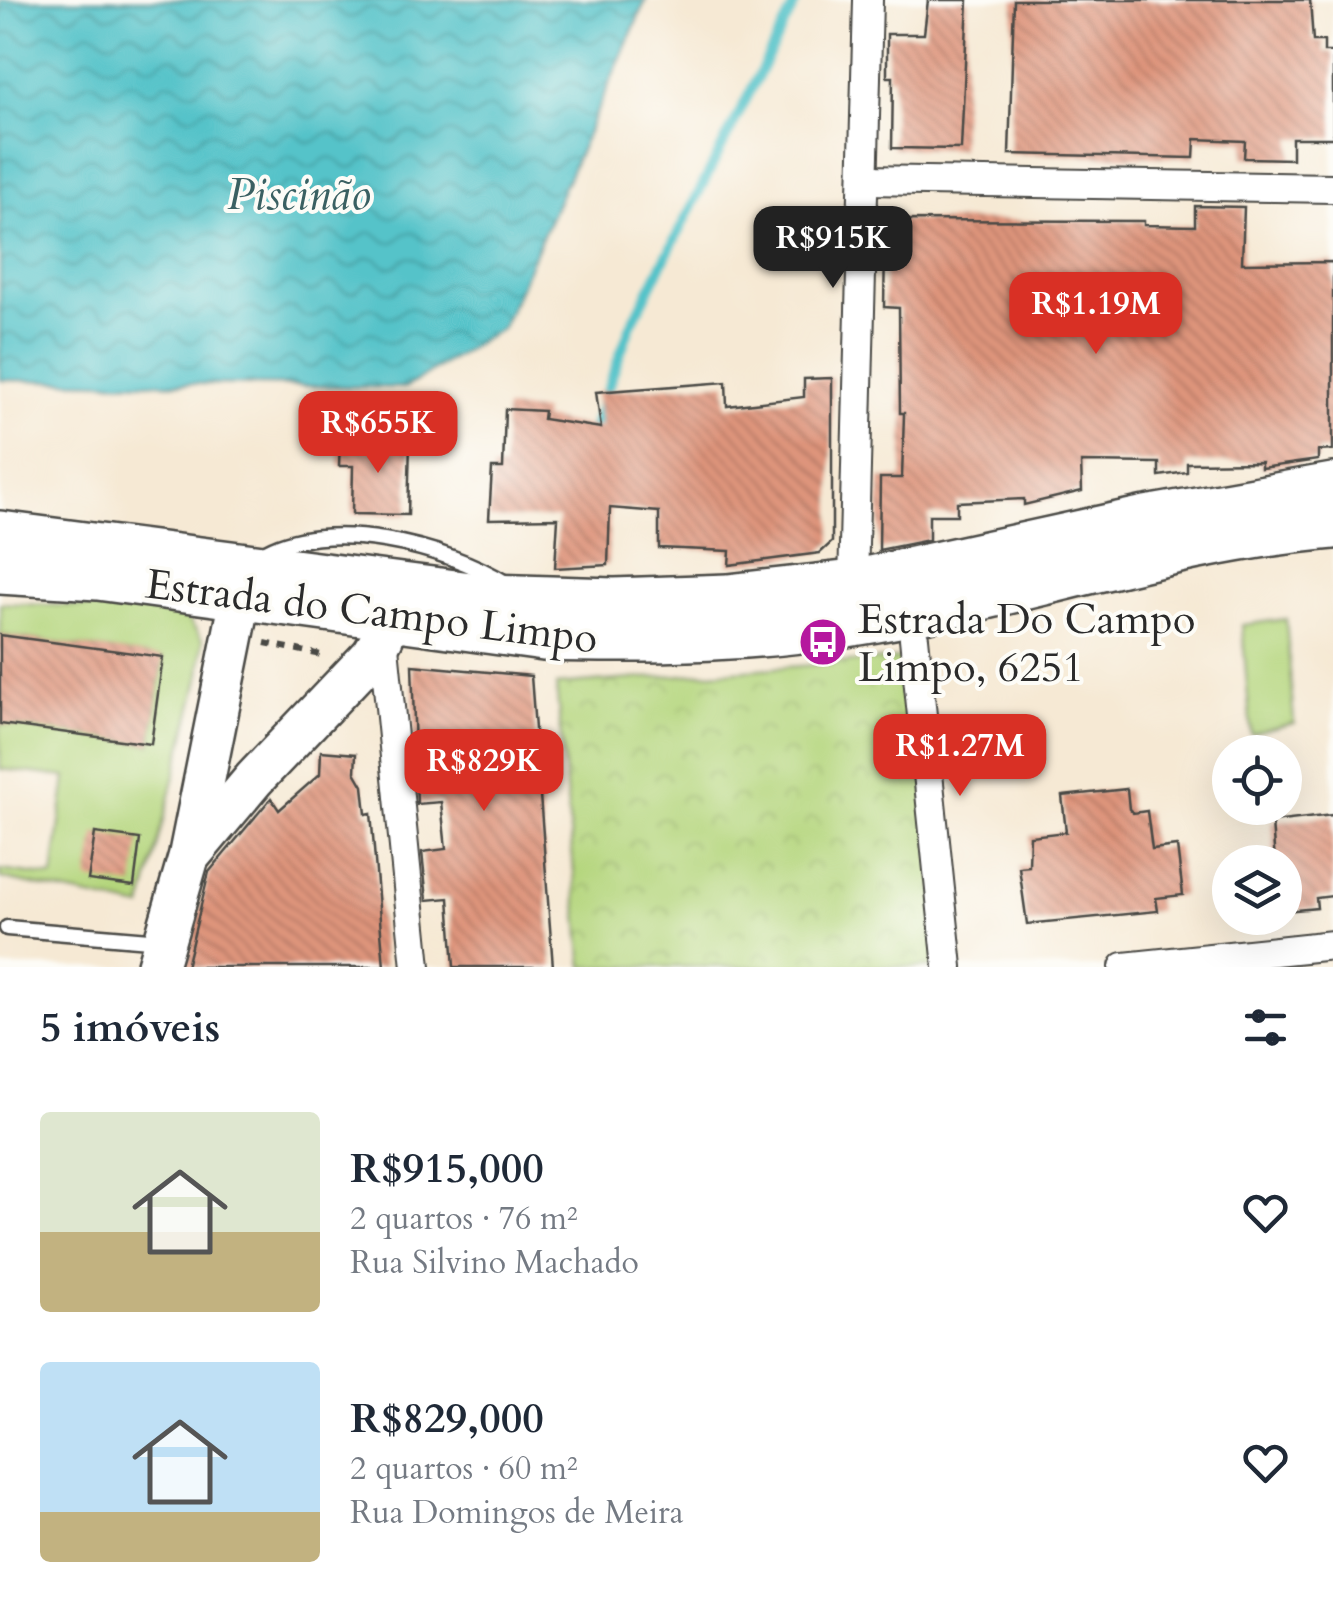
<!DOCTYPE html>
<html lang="pt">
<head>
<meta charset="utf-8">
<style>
	:root { --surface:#fff; --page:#f2f2f3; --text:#1f2937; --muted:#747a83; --accent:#d93025 }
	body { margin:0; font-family:Cardo,serif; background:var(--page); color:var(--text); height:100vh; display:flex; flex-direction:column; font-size:38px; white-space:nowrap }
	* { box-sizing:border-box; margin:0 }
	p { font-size:32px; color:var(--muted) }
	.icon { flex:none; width:55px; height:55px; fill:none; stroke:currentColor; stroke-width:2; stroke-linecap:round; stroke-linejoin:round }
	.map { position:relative; height:967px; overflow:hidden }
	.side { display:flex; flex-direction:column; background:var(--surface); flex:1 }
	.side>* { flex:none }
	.controls { position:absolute; left:1212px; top:735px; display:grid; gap:20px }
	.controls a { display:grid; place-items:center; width:90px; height:90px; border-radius:50%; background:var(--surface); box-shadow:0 10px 40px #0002; font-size:50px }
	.price { position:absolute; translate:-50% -85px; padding:0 22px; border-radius:20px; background:var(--accent); color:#fff; font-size:32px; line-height:65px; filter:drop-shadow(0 2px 5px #0008) }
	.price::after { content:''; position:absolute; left:50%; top:60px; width:30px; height:22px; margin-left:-15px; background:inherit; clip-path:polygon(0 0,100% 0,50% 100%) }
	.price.selected { background:#222; color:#fff }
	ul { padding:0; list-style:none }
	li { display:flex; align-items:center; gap:30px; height:250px; padding:0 40px }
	li span { display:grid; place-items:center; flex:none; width:280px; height:200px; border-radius:10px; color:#555 }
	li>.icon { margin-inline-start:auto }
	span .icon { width:120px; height:120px; fill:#fffc; stroke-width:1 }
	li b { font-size:42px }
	h2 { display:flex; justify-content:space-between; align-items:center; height:120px; padding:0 40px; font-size:42px }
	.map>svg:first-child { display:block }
	.grass { fill:#b4d57c; stroke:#708054; stroke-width:2.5 }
	.park { fill:url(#park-crowns); stroke:#708054; stroke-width:2.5 }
	.water { fill:url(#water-waves); stroke:#40777a; stroke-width:2.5 }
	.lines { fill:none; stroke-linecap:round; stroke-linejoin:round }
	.stream { stroke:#55c3c9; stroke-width:10 }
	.building { fill:url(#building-back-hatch) }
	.lane-casing { stroke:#494844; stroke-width:19 }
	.street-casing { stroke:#494844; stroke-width:32 }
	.secondary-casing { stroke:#494844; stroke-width:45 }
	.primary-casing { stroke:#494844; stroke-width:50 }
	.path { stroke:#494844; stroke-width:6; stroke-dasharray:8 8; stroke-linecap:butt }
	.lane { stroke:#fff; stroke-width:14 }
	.street { stroke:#fff; stroke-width:28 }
	.secondary { stroke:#fff; stroke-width:40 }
	.primary { stroke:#fff; stroke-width:45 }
	.labels { text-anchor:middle; stroke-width:8; stroke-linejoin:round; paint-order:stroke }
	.street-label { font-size:42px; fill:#2b2b2b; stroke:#fdfcf7 }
	.poi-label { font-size:42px; fill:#2b2b2b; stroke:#fdfcf7; text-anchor:start }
	.water-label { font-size:45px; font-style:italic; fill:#3a6062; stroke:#fdfcf7 }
</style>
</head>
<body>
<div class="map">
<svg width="1333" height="967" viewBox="0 0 1333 967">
	<defs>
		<pattern id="park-crowns" width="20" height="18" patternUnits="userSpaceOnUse" patternTransform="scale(2.5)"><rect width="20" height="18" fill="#b4d57c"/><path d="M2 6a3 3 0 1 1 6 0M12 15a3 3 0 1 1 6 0" fill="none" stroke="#9bb76b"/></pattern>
		<pattern id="water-waves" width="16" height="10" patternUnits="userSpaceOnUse" patternTransform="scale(2.5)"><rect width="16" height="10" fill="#55c3c9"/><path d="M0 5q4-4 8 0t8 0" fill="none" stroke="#479fa3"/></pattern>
		<pattern id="building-back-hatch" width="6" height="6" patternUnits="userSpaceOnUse" patternTransform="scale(2.5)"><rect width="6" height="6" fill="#de947b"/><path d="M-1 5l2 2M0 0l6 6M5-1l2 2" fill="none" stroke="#b47965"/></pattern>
	</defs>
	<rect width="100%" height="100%" fill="#fdfcf7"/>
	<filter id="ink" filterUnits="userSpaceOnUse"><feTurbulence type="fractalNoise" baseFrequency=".01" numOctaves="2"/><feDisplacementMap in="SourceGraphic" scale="20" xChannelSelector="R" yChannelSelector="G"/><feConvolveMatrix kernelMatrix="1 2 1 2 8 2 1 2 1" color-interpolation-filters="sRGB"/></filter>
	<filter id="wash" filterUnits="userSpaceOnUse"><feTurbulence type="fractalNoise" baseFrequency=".0048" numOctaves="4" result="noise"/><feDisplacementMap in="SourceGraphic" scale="40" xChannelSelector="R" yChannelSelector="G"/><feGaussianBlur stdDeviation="2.25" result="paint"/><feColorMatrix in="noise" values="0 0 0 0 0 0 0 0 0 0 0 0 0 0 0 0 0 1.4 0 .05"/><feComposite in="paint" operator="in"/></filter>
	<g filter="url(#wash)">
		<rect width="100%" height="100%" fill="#f6e9d4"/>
		<!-- grass -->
		<g class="grass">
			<polygon points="0,603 145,609 187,618 203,640 200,675 142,908 0,878 0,870 53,877 66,777 0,769 0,724 151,744 163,658 0,635"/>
			<polygon points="1286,619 1294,723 1251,734 1242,625"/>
		</g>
		<!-- park -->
		<polygon class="park" points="914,657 943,967 583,967 556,685"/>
		<!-- water -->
		<polygon class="water" points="0,0 646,0 502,328 405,388 0,380"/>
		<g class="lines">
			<!-- stream -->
			<polyline class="stream" points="590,437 630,327 797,0"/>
		</g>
		<g id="blocks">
			<!-- building -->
			<g class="building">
				<polygon points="928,0 968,0 961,149 892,148 893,77 887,77 887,34 924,34"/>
				<polygon points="1014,0 1310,0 1313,41 1324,41 1324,52 1333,52 1333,138 1292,138 1292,159 1244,158 1245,141 1195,139 1194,158 1009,154"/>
				<polygon points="1195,206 1244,207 1242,263 1333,262 1333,450 1318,451 1318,460 1261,468 1261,462 1187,463 1187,472 1159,476 1159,463 1081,462 1082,491 1024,505 1024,499 957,502 957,515 929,515 929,540 879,550 880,478 902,478 904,413 900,413 899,308 884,307 885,247 891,247 892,220 1144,221 1144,225 1195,226"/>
				<polygon points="832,378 832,542 820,553 729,565 730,551 659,548 659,512 610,508 608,565 555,568 558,518 489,519 492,468 503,468 505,409 544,411 543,419 601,428 596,392 726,382 727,406 804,397 804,379"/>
				<polygon points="340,441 410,442 408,515 352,514 353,466 339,466"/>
				<polygon points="0,635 163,657 151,744 0,724"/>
				<polygon points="412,665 531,676 553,967 454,967 449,898 427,900 422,852 446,849 441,802 417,804"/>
				<polygon points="321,751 356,754 355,772 363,786 366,814 371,813 384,967 186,967 209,872 271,798 279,810 320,774"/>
				<polygon points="1127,789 1129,809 1133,813 1147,811 1152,849 1177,846 1183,895 1156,898 1158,911 1027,924 1019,867 1029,866 1030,836 1066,832 1062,796"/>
				<polygon points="1333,815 1333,896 1316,898 1317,908 1285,911 1285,862 1275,862 1272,822"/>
				<polygon points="95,833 140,839 134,886 88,880"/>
			</g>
		</g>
	</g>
	<g filter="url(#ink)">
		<use href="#blocks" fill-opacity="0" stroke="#494844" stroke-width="2.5"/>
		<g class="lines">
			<!-- lane casing -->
			<g class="lane-casing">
				<g id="lane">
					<path d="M261,555C325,515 447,546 507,584"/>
					<polyline points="7,928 161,941"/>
				</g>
			</g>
			<!-- street casing -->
			<g class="street-casing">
				<g id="street">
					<polyline points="866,180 1333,188"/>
					<polyline points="853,583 868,0"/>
					<polyline points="383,637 416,967"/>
					<polyline points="914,638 948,967"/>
					<polyline points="1124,967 1333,945"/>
				</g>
			</g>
			<!-- secondary casing -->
			<g class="secondary-casing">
				<g id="secondary">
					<polyline points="192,853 254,779 372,655 383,637 391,585"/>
					<polyline points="157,967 189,856 247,567"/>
				</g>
			</g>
			<!-- primary casing -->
			<g class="primary-casing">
				<g id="primary">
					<polyline points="0,534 486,597 614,601 728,597 853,583 1146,519 1333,486"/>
					<path d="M0,571L98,577L544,638C652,641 764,639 871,620C1025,594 1176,539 1333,526"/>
				</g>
			</g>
			<!-- path -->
			<polyline class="path" points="265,643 326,656"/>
			<!-- lane -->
			<use href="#lane" class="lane"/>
			<!-- street -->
			<use href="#street" class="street"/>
			<!-- secondary -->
			<use href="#secondary" class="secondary"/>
			<!-- primary -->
			<use href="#primary" class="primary"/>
		</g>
	</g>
	<!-- icons -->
	<defs>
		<g id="bus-disc" transform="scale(2.5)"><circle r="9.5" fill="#b5179e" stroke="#fdfcf7"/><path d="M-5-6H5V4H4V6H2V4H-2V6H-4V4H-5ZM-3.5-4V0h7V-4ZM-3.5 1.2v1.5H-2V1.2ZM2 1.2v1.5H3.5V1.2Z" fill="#fff"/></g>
	</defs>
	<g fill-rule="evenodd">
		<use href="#bus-disc" x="823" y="642"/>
	</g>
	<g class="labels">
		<!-- street labels -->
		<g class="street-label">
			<text transform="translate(372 610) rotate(7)" y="15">Estrada do Campo Limpo</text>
		</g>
		<!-- poi labels -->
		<g class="poi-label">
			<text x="858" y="633">Estrada Do Campo<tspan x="858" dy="48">Limpo, 6251</tspan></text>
		</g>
		<!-- water labels -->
		<g class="water-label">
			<text x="299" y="209">Piscinão</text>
		</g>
	</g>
</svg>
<div class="controls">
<a><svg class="icon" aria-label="locate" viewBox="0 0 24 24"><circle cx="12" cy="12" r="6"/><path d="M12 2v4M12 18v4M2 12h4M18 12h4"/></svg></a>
<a><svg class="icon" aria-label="layers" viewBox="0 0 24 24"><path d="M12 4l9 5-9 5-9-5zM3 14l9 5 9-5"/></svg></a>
</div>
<b class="price selected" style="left:833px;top:291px">R$915K</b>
<b class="price" style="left:1096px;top:357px">R$1.19M</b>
<b class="price" style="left:378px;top:476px">R$655K</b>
<b class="price" style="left:960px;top:799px">R$1.27M</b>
<b class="price" style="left:484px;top:814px">R$829K</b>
</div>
<section class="side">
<h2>5 imóveis<svg class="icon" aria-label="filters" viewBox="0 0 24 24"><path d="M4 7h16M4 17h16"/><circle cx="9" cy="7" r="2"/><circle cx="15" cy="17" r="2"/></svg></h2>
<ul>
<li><span style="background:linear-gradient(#dfe7d0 60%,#c2b280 0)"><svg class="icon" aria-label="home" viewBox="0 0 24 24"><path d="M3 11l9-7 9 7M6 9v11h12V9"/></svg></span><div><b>R$915,000</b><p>2 quartos · 76 m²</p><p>Rua Silvino Machado</p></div><svg class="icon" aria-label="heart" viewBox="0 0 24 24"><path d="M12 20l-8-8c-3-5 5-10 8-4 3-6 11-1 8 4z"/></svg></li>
<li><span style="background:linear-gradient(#bfe0f5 75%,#c2b280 0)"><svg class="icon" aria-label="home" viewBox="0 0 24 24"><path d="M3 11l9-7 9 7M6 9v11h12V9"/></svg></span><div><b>R$829,000</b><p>2 quartos · 60 m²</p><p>Rua Domingos de Meira</p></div><svg class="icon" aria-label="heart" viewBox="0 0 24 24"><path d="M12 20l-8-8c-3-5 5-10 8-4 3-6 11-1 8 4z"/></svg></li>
</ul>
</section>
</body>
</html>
